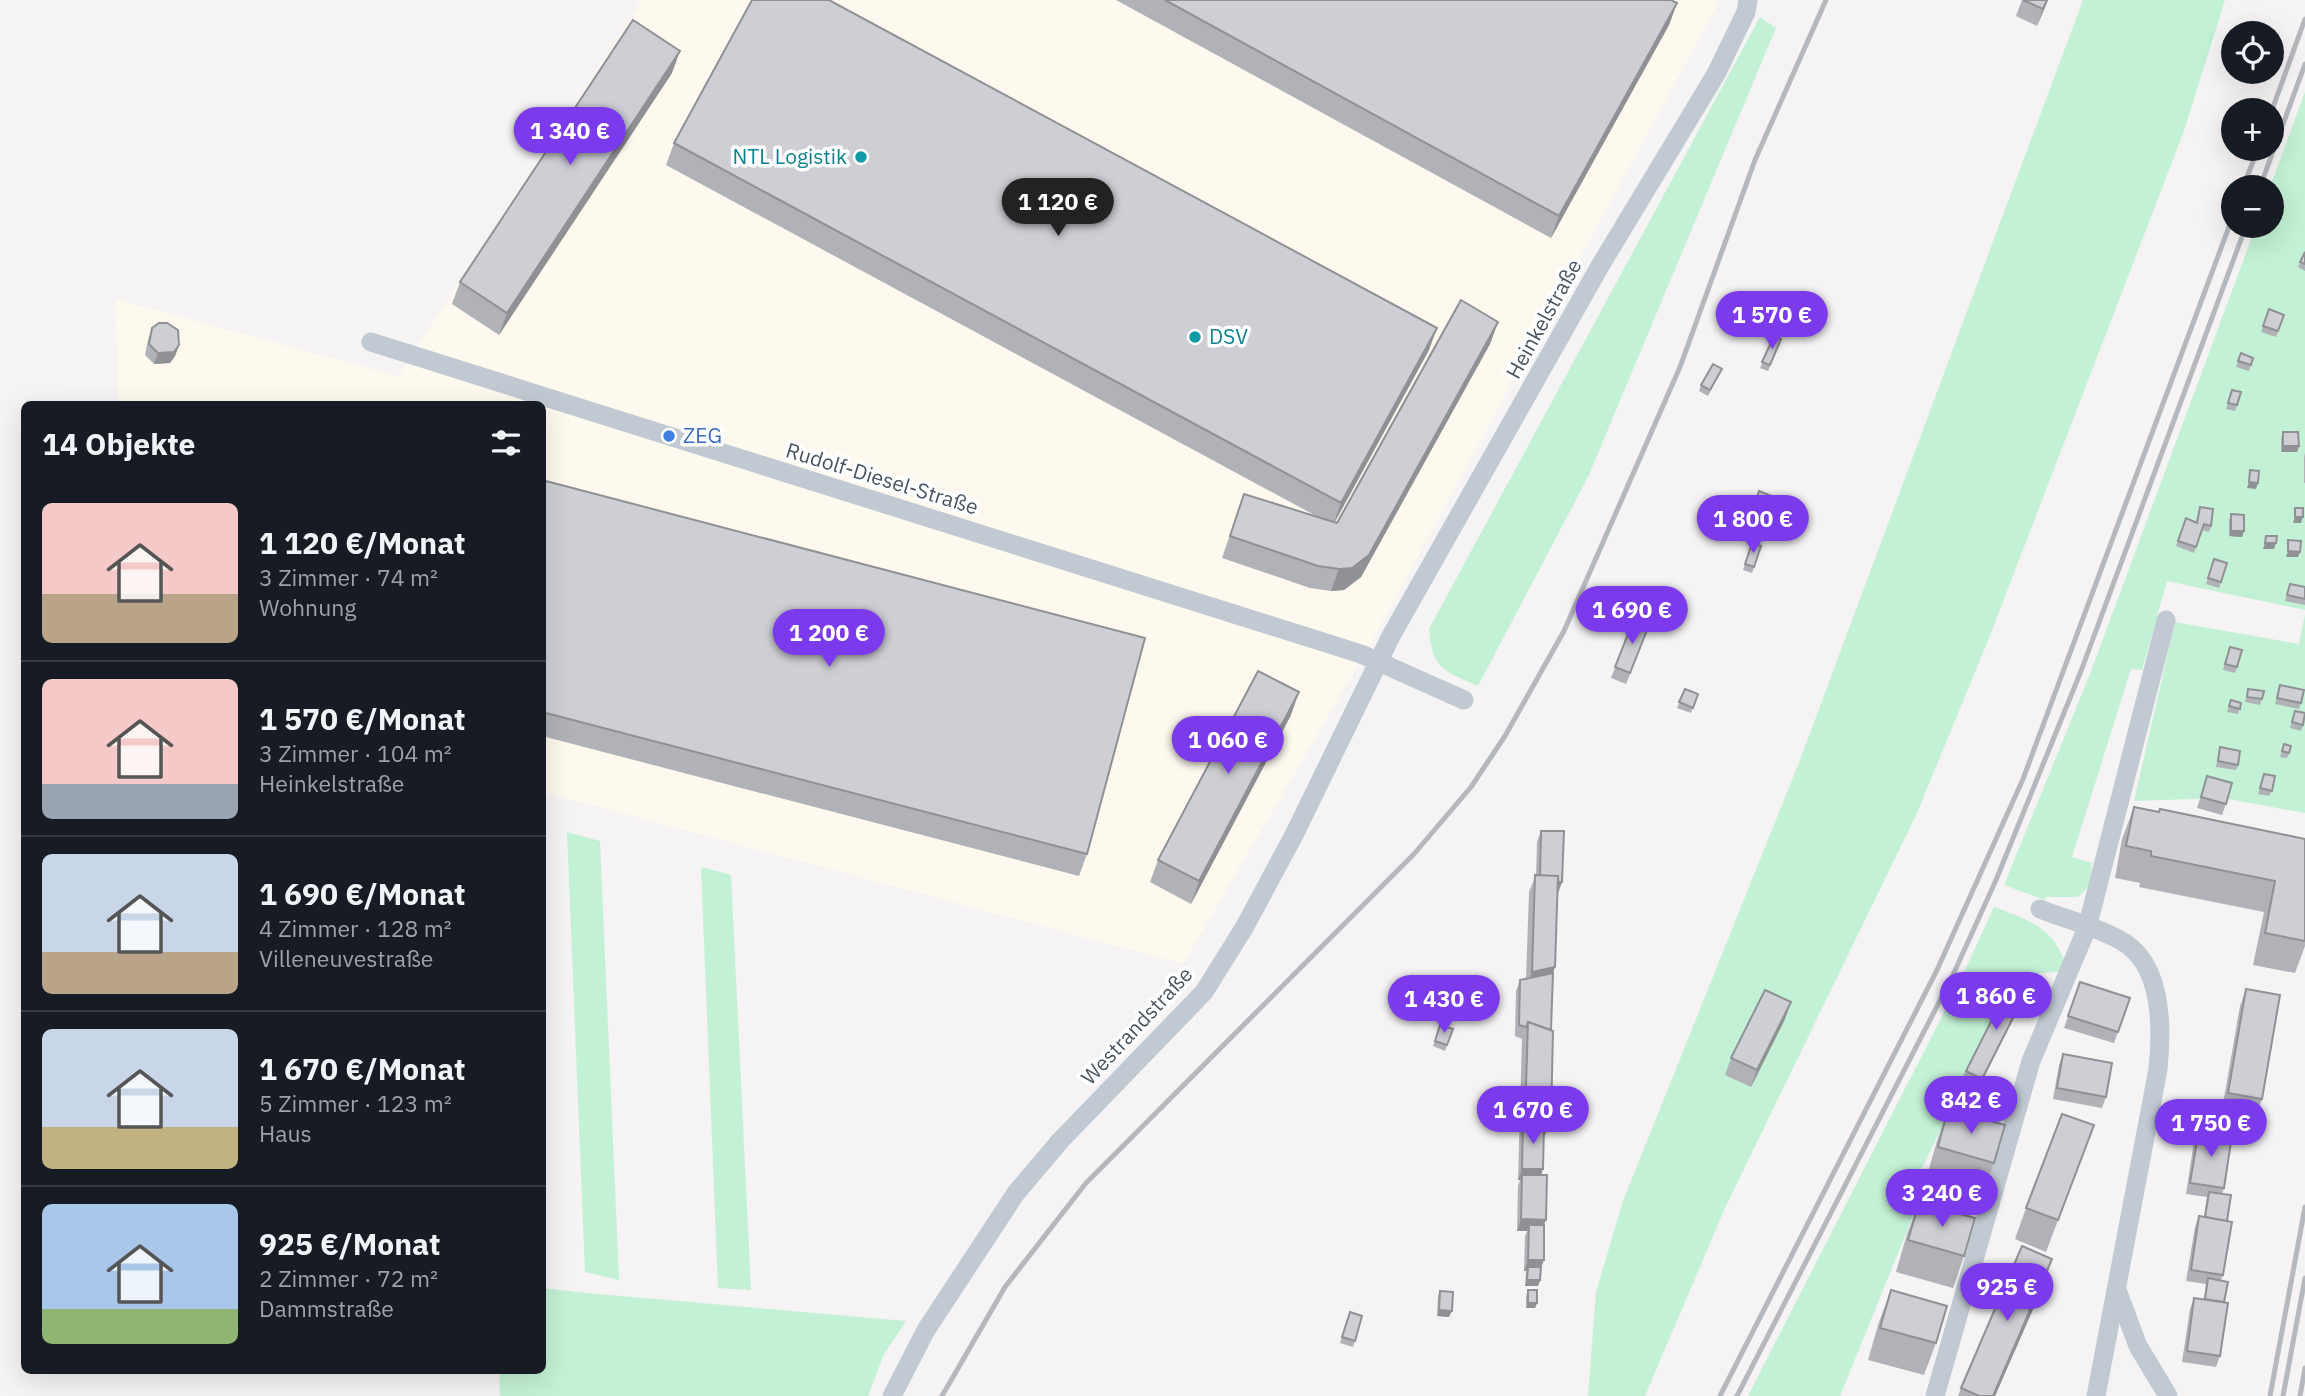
<!DOCTYPE html>
<html lang="de">
<head>
<meta charset="utf-8">
<style>
	:root { --surface:#171b24; --page:#242831; --text:#f1f3f6; --muted:#9ea1a6; --line:#363941; --accent:#7c3aed }
	body { margin:0; font-family:"IBM Plex Sans",sans-serif; background:var(--page); color:var(--text); height:100vh; display:flex; flex-direction:column; font-size:26px; white-space:nowrap }
	* { box-sizing:border-box; margin:0 }
	p { font-size:23px; color:var(--muted) }
	.icon { flex:none; width:38px; height:38px; fill:none; stroke:currentColor; stroke-width:2; stroke-linecap:round; stroke-linejoin:round }
	.map { position:relative; flex:1; overflow:hidden }
	.side { position:absolute; left:21px; top:401px; width:525px; height:973px; display:flex; flex-direction:column; background:var(--surface); border-radius:10px; box-shadow:0 7px 28px #0002 }
	.side>* { flex:none }
	.controls { position:absolute; left:2221px; top:21px; display:grid; gap:14px }
	.controls a { display:grid; place-items:center; width:63px; height:63px; border-radius:50%; background:var(--surface); box-shadow:0 7px 28px #0002; font-size:35px }
	.price { position:absolute; translate:-50% -60px; padding:0 16px; border-radius:24px; background:var(--accent); color:#fff; font-size:23px; line-height:46px; filter:drop-shadow(0 2px 4px #0008) }
	.price::after { content:''; position:absolute; left:50%; top:42px; width:21px; height:16px; margin-left:-10px; background:inherit; clip-path:polygon(0 0,100% 0,50% 100%) }
	.price.current { background:#222; color:#fff }
	ul { padding:0; list-style:none }
	li { display:flex; align-items:center; gap:21px; height:175px; padding:0 21px }
	li+li { border-top:2px solid var(--line) }
	li span { display:grid; place-items:center; flex:none; width:196px; height:140px; border-radius:10px; color:#555 }
	li>.icon { margin-inline-start:auto }
	span .icon { width:84px; height:84px; fill:#fffc; stroke-width:1 }
	li b { font-size:30px }
	h2 { display:flex; justify-content:space-between; align-items:center; height:84px; padding:0 21px; font-size:30px }
	.map>svg:first-child { display:block }
	.commercial { fill:#fdf9ef }
	.green { fill:#c3f1d5 }
	.lines { fill:none; stroke-linecap:round; stroke-linejoin:round }
	.street { stroke:#c1cad2; stroke-width:19 }
	.rail { stroke:#b5b8bd; stroke-width:5 }
	.wall { fill:#b0b2b7 }
	.shaded-wall { fill:#909195 }
	.building { fill:#cdcfd5; stroke:#909195; stroke-width:2 }
	.culture-dot { fill:#0f9aa8; stroke:#fff; stroke-width:2.5 }
	.shop-dot { fill:#3f7fe0; stroke:#fff; stroke-width:2.5 }
	.labels { text-anchor:middle; stroke-width:7; stroke-linejoin:round; paint-order:stroke }
	.culture-label { font-size:21px; fill:#0d838f; stroke:#fff; text-anchor:end }
	.street-label { font-size:21px; fill:#4a5661; stroke:#fff }
	.shop-label { font-size:21px; fill:#366cbe; stroke:#fff; text-anchor:start }
</style>
</head>
<body>
<div class="map">
<svg width="2305" height="1396" viewBox="0 0 2305 1396">
	<rect width="100%" height="100%" fill="#f5f3f3"/>
	<!-- commercial -->
	<polygon class="commercial" points="642,0 1720,0 1367,650 1183,964 543,792 542,404 119,404 115,299 398,376"/>
	<!-- green -->
	<g class="green">
		<polygon points="2083,0 2225,0 2184,131 1989,638 1917,813 1725,1208 1645,1396 1588,1396 1596,1292 1623,1201 1800,760"/>
		<path d="M1760,17L1776,28L1588,477L1478,686C1444,671 1432,669 1429,629Z"/>
		<polygon points="2305,92 2305,610 2167,581 2142,670 2131,669 2072,857 2092,863 2090,885 2078,897 2046,897 2045,900 2004,885 2090,674 2256,226 2272,226 2270,187"/>
		<polygon points="2305,614 2305,813 2223,798 2134,801 2175,622 2299,644"/>
		<polygon points="567,832 600,841 619,1280 585,1272"/>
		<polygon points="701,867 731,875 751,1290 718,1288"/>
		<path d="M1994,907C2025,919 2052,926 2064,960L2059,972L2039,973L2030,991L2013,984L1917,1178L1927,1182L1840,1396H1748L1960,981Z"/>
		<polygon points="543,1288 586,1293 906,1321 884,1354 868,1396 500,1396 499,1370 542,1370"/>
	</g>
	<g class="lines">
		<!-- street -->
		<g class="street">
			<polyline points="371,342 1361,654 1464,700"/>
			<path d="M2040,909C2067,920 2101,928 2125,943C2163,968 2162,1030 2158,1069L2096,1396"/>
			<polyline points="2117,1290 2138,1346 2168,1396"/>
			<polyline points="892,1396 926,1330 1016,1193 1060,1141 1204,992 1244,928 1294,835 1391,636 1600,266 1716,74 1746,12 1748,0"/>
			<polyline points="1935,1396 2031,1061 2087,928 2166,620"/>
		</g>
		<!-- rail -->
		<g class="rail">
			<polyline points="2272,110 2305,19"/>
			<polyline points="2243,187 2258,149"/>
			<polyline points="2260,187 2305,64"/>
			<polyline points="942,1396 1005,1287 1086,1183 1414,854 1471,787 1505,736 1564,631 1680,367 1755,160 1826,0"/>
			<polyline points="1720,1396 1937,970 2023,779 2233,216"/>
			<polyline points="1737,1396 1952,977 1996,880 2081,671 2246,226"/>
			<polyline points="2270,1396 2305,1207"/>
			<polyline points="2283,1396 2305,1278"/>
			<polyline points="2300,1396 2305,1368"/>
		</g>
	</g>
	<!-- wall -->
	<g class="wall">
		<polygon points="1116,0 1671,0 1677,3 1669,25 1551,238"/>
		<polygon points="2022,0 2048,0 2037,26 2016,16"/>
		<polygon points="672,73 499,335 452,304 460,282"/>
		<polygon points="674,143 1429,350 1335,522 1337,523 1498,322 1490,344 1361,577 1344,590 1331,591 1310,588 1222,558 1244,494 1318,517 666,165"/>
		<polygon points="2305,252 2305,271 2298,267"/>
		<polygon points="2269,309 2284,315 2276,337 2261,332"/>
		<polygon points="152,328 179,345 175,356 170,363 154,364 145,355 148,340"/>
		<polygon points="1774,336 1781,339 1768,371 1760,368"/>
		<polygon points="2241,353 2253,358 2249,371 2236,367"/>
		<polygon points="1722,369 1708,396 1699,391 1701,385"/>
		<polygon points="2232,390 2237,405 2235,411 2226,409"/>
		<polygon points="2283,432 2299,446 2297,452 2281,452 2281,438"/>
		<polygon points="2305,453 2305,483 2304,483 2304,457"/>
		<polygon points="542,480 1087,854 1079,876 542,736"/>
		<polygon points="1759,491 1774,497 1763,528 1747,523"/>
		<polygon points="2200,507 2211,526 2209,532 2202,530 2194,553 2176,546 2186,518 2196,522"/>
		<polygon points="2231,514 2242,537 2229,536 2229,520"/>
		<polygon points="1752,543 1761,546 1752,573 1743,570"/>
		<polygon points="2214,559 2227,563 2219,588 2206,584"/>
		<polygon points="2290,584 2305,587 2305,605 2285,601"/>
		<polygon points="1634,619 1649,625 1626,684 1611,678"/>
		<polygon points="2228,652 2237,667 2235,673 2223,670"/>
		<polygon points="2280,685 2301,703 2299,709 2275,704"/>
		<polygon points="1685,689 1698,694 1691,713 1677,708"/>
		<polygon points="2248,689 2262,699 2260,705 2245,702"/>
		<polygon points="2231,700 2241,703 2238,714 2227,712"/>
		<polygon points="2295,711 2303,725 2301,731 2290,728"/>
		<polygon points="1291,715 1191,904 1150,882 1158,860"/>
		<polygon points="2284,744 2289,753 2287,758 2280,757"/>
		<polygon points="2220,747 2238,765 2236,770 2216,767"/>
		<polygon points="2264,774 2272,791 2269,796 2258,794"/>
		<polygon points="2207,776 2226,804 2222,815 2197,808"/>
		<polygon points="2134,807 2159,812 2160,809 2305,839 2305,946 2295,973 2253,965 2264,912 2139,887 2140,883 2115,878 2122,839"/>
		<polygon points="1541,831 1562,882 1558,893 1557,893 1545,1135 1544,1135 1543,1169 1541,1175 1546,1220 1544,1225 1540,1280 1538,1286 1525,1286 1526,1271 1524,1271 1525,1236 1527,1231 1517,1231 1518,1186 1520,1180 1518,1180 1522,1039 1515,1036 1516,991 1520,980 1526,979 1529,892 1536,875 1537,842"/>
		<polygon points="2080,982 2130,998 2114,1043 2064,1028"/>
		<polygon points="2246,989 2262,1099 2256,1116 2222,1110 2240,1006"/>
		<polygon points="2026,992 1980,1085 1963,1076 1966,1071"/>
		<polygon points="1785,1019 1751,1087 1725,1075 1731,1058"/>
		<polygon points="1440,1025 1453,1029 1445,1051 1433,1046"/>
		<polygon points="2063,1054 2106,1097 2102,1108 2053,1099 2059,1065"/>
		<polygon points="1948,1109 1994,1163 1982,1195 1926,1179 1937,1141"/>
		<polygon points="2199,1130 2224,1188 2222,1194 2227,1221 2223,1275 2221,1280 2224,1302 2220,1356 2216,1367 2182,1362 2190,1309 2194,1298 2204,1299 2206,1284 2186,1281 2195,1227 2199,1216 2204,1217 2207,1197 2186,1194 2194,1141"/>
		<polygon points="2082,1157 2046,1252 2015,1239 2026,1208"/>
		<polygon points="1919,1203 1964,1256 1953,1288 1896,1272 1907,1234"/>
		<polygon points="2052,1259 2041,1291 1995,1396 1958,1396 1961,1388"/>
		<polygon points="1528,1290 1537,1303 1535,1308 1526,1308 1526,1296"/>
		<polygon points="1891,1290 1936,1343 1924,1375 1868,1360 1879,1322"/>
		<polygon points="1440,1291 1449,1317 1437,1316 1438,1296"/>
		<polygon points="1350,1312 1362,1316 1353,1347 1340,1343"/>
	</g>
	<!-- shaded-wall -->
	<g class="shaded-wall">
		<polygon points="2047,0 2048,0 2037,26 2043,9"/>
		<polygon points="1677,3 1669,25 1551,238 1559,216"/>
		<polygon points="680,51 672,73 499,335 507,313"/>
		<polygon points="1498,322 1490,344 1361,577 1344,590 1331,591 1339,569"/>
		<polygon points="1437,328 1429,350 1333,525 1341,503"/>
		<polygon points="179,345 175,356 170,363 154,364 158,353"/>
		<polygon points="2283,446 2299,446 2297,452 2281,452"/>
		<polygon points="2249,482 2258,483 2256,489 2247,488"/>
		<polygon points="2295,517 2303,517 2301,523 2293,523"/>
		<polygon points="2231,531 2244,531 2242,537 2229,536"/>
		<polygon points="2265,543 2276,543 2274,549 2263,549"/>
		<polygon points="2288,551 2300,552 2298,557 2286,557"/>
		<polygon points="1299,692 1291,715 1191,904 1199,881"/>
		<polygon points="1539,881 1562,882 1558,893 1535,892"/>
		<polygon points="1555,967 1549,984 1526,989 1532,972"/>
		<polygon points="2026,992 2024,998 1980,1085 1982,1079"/>
		<polygon points="1791,1002 1785,1019 1751,1087 1757,1070"/>
		<polygon points="1525,1118 1551,1119 1545,1135 1523,1135 1523,1123"/>
		<polygon points="1522,1169 1543,1169 1539,1181 1522,1175 1520,1180 1518,1180"/>
		<polygon points="1521,1219 1546,1220 1541,1231 1529,1225 1527,1231 1517,1231"/>
		<polygon points="2052,1259 2041,1291 1995,1396 1993,1396"/>
		<polygon points="1528,1260 1544,1260 1540,1271 1528,1267 1526,1271 1524,1271"/>
		<polygon points="1527,1280 1540,1280 1538,1286 1525,1286"/>
		<polygon points="1528,1303 1537,1303 1535,1308 1526,1308"/>
		<polygon points="1439,1310 1452,1311 1449,1317 1437,1316"/>
	</g>
	<!-- building -->
	<g class="building">
		<polygon points="752,0 829,0 1437,328 1341,503 674,143"/>
		<polygon points="1165,0 1671,0 1677,3 1559,216"/>
		<polygon points="2023,0 2047,0 2043,9"/>
		<polygon points="633,20 680,51 507,313 460,282"/>
		<polygon points="2305,252 2305,264 2300,262"/>
		<polygon points="1461,300 1498,322 1369,555 1352,568 1339,569 1318,566 1230,536 1244,494 1337,523"/>
		<polygon points="2269,309 2284,315 2278,331 2263,326"/>
		<polygon points="159,323 167,323 178,330 179,345 174,352 158,353 149,344 152,328"/>
		<polygon points="1774,336 1781,339 1770,365 1762,362"/>
		<polygon points="2241,353 2253,358 2251,365 2238,361"/>
		<polygon points="1713,364 1722,369 1710,390 1701,385"/>
		<polygon points="2232,390 2241,392 2237,405 2228,403"/>
		<polygon points="2283,432 2298,432 2299,446 2283,446"/>
		<polygon points="2250,470 2259,471 2258,483 2249,482"/>
		<polygon points="542,480 1145,638 1087,854 542,712"/>
		<polygon points="1759,491 1774,497 1766,523 1750,517"/>
		<polygon points="2200,507 2213,509 2211,526 2204,524 2196,547 2178,541 2186,518 2197,523"/>
		<rect x="2295" y="508" width="8" height="9"/>
		<polygon points="2231,514 2244,515 2244,531 2231,531"/>
		<polygon points="2266,536 2277,536 2276,543 2265,543"/>
		<polygon points="2288,540 2301,541 2300,552 2288,551"/>
		<polygon points="1752,543 1761,546 1754,567 1745,564"/>
		<polygon points="2214,559 2227,563 2221,582 2208,578"/>
		<polygon points="2290,584 2305,587 2305,599 2287,595"/>
		<polygon points="1634,619 1649,625 1630,673 1615,667"/>
		<polygon points="2230,647 2242,650 2237,667 2225,664"/>
		<polygon points="1258,671 1299,692 1199,881 1158,860"/>
		<polygon points="2280,685 2304,690 2301,703 2277,698"/>
		<polygon points="1685,689 1698,694 1693,708 1679,702"/>
		<polygon points="2248,689 2264,691 2262,699 2247,697"/>
		<polygon points="2231,700 2241,703 2240,709 2229,706"/>
		<polygon points="2295,711 2305,713 2303,725 2292,722"/>
		<polygon points="2284,744 2291,746 2289,753 2282,751"/>
		<polygon points="2220,747 2240,751 2238,765 2218,761"/>
		<polygon points="2264,774 2275,776 2272,791 2260,788"/>
		<polygon points="2207,776 2232,783 2226,804 2201,797"/>
		<polygon points="2134,807 2159,812 2160,809 2305,839 2305,941 2265,933 2275,881 2151,856 2151,851 2126,846"/>
		<polygon points="1541,831 1564,831 1562,882 1558,882 1558,876 1540,876"/>
		<polygon points="1535,875 1558,876 1555,967 1532,972"/>
		<polygon points="1553,973 1551,1030 1528,1022 1526,1027 1519,1025 1520,980"/>
		<polygon points="2080,982 2130,998 2118,1032 2068,1016"/>
		<polygon points="2010,984 2026,992 1982,1079 1966,1071"/>
		<polygon points="2246,989 2280,995 2262,1099 2228,1093"/>
		<polygon points="1765,990 1791,1002 1757,1070 1731,1058"/>
		<polygon points="1528,1022 1553,1031 1551,1119 1525,1118"/>
		<polygon points="1440,1025 1453,1029 1447,1045 1435,1041"/>
		<polygon points="2063,1054 2112,1063 2106,1097 2057,1088"/>
		<polygon points="1948,1109 2005,1125 1994,1163 1938,1147"/>
		<polygon points="2062,1114 2094,1125 2058,1220 2026,1208"/>
		<polygon points="1523,1123 1544,1124 1543,1169 1522,1169"/>
		<polygon points="2199,1130 2232,1135 2224,1188 2190,1183"/>
		<polygon points="1522,1175 1547,1175 1546,1220 1521,1219"/>
		<polygon points="2209,1192 2231,1195 2227,1221 2205,1217"/>
		<polygon points="1919,1203 1975,1218 1964,1256 1908,1240"/>
		<polygon points="2199,1216 2232,1222 2223,1275 2191,1270"/>
		<polygon points="1529,1225 1544,1225 1544,1260 1528,1260"/>
		<polygon points="2022,1246 2052,1259 1993,1396 1979,1396 1961,1388"/>
		<polygon points="1528,1267 1541,1267 1540,1280 1527,1280"/>
		<polygon points="2208,1278 2228,1282 2224,1302 2205,1299"/>
		<rect x="1528" y="1290" width="9" height="13"/>
		<polygon points="1891,1290 1947,1306 1936,1343 1880,1328"/>
		<polygon points="1440,1291 1453,1292 1452,1311 1439,1310"/>
		<polygon points="2194,1298 2228,1303 2220,1356 2187,1351"/>
		<polygon points="1350,1312 1362,1316 1355,1341 1342,1337"/>
	</g>
	<!-- markers -->
	<g class="culture-dot">
		<circle cx="861" cy="157" r="7"/>
		<circle cx="1195" cy="337" r="7"/>
	</g>
	<circle class="shop-dot" cx="669" cy="436" r="7"/>
	<g class="labels">
		<!-- culture labels -->
		<g class="culture-label">
			<text x="847" y="164">NTL Logistik</text>
			<text x="1209" y="344" text-anchor="start">DSV</text>
		</g>
		<!-- street labels -->
		<g class="street-label">
			<text transform="translate(1544 319) rotate(-61)" y="7">Heinkelstraße</text>
			<text transform="translate(882 479) rotate(17)" y="7">Rudolf-Diesel-Straße</text>
			<text transform="translate(1137 1026) rotate(-47)" y="7">Westrandstraße</text>
		</g>
		<!-- shop labels -->
		<g class="shop-label">
			<text x="683" y="443">ZEG</text>
		</g>
	</g>
</svg>
<div class="controls">
<a><svg class="icon" aria-label="locate" viewBox="0 0 24 24"><circle cx="12" cy="12" r="6"/><path d="M12 2v4M12 18v4M2 12h4M18 12h4"/></svg></a>
<a>+</a>
<a>−</a>
</div>
<b class="price" style="left:570px;top:167px">1 340 €</b>
<b class="price current" style="left:1058px;top:238px">1 120 €</b>
<b class="price" style="left:1772px;top:351px">1 570 €</b>
<b class="price" style="left:1753px;top:555px">1 800 €</b>
<b class="price" style="left:1632px;top:646px">1 690 €</b>
<b class="price" style="left:829px;top:669px">1 200 €</b>
<b class="price" style="left:1228px;top:776px">1 060 €</b>
<b class="price" style="left:1996px;top:1032px">1 860 €</b>
<b class="price" style="left:1444px;top:1035px">1 430 €</b>
<b class="price" style="left:1971px;top:1136px">842 €</b>
<b class="price" style="left:1533px;top:1146px">1 670 €</b>
<b class="price" style="left:2211px;top:1159px">1 750 €</b>
<b class="price" style="left:1942px;top:1229px">3 240 €</b>
<b class="price" style="left:2007px;top:1323px">925 €</b>
<section class="side">
<h2>14 Objekte<svg class="icon" aria-label="filters" viewBox="0 0 24 24"><path d="M4 7h16M4 17h16"/><circle cx="9" cy="7" r="2"/><circle cx="15" cy="17" r="2"/></svg></h2>
<ul>
<li><span style="background:linear-gradient(#f6c9c9 65%,#b9a48a 0)"><svg class="icon" aria-label="home" viewBox="0 0 24 24"><path d="M3 11l9-7 9 7M6 9v11h12V9"/></svg></span><div><b>1 120 €/Monat</b><p>3 Zimmer · 74 m²</p><p>Wohnung</p></div></li>
<li><span style="background:linear-gradient(#f6c9c9 75%,#9aa5b1 0)"><svg class="icon" aria-label="home" viewBox="0 0 24 24"><path d="M3 11l9-7 9 7M6 9v11h12V9"/></svg></span><div><b>1 570 €/Monat</b><p>3 Zimmer · 104 m²</p><p>Heinkelstraße</p></div></li>
<li><span style="background:linear-gradient(#c9d6e8 70%,#b9a48a 0)"><svg class="icon" aria-label="home" viewBox="0 0 24 24"><path d="M3 11l9-7 9 7M6 9v11h12V9"/></svg></span><div><b>1 690 €/Monat</b><p>4 Zimmer · 128 m²</p><p>Villeneuvestraße</p></div></li>
<li><span style="background:linear-gradient(#c9d6e8 70%,#c2b280 0)"><svg class="icon" aria-label="home" viewBox="0 0 24 24"><path d="M3 11l9-7 9 7M6 9v11h12V9"/></svg></span><div><b>1 670 €/Monat</b><p>5 Zimmer · 123 m²</p><p>Haus</p></div></li>
<li><span style="background:linear-gradient(#a9c7e8 75%,#8fb573 0)"><svg class="icon" aria-label="home" viewBox="0 0 24 24"><path d="M3 11l9-7 9 7M6 9v11h12V9"/></svg></span><div><b>925 €/Monat</b><p>2 Zimmer · 72 m²</p><p>Dammstraße</p></div></li>
</ul>
</section>
</div>
</body>
</html>
